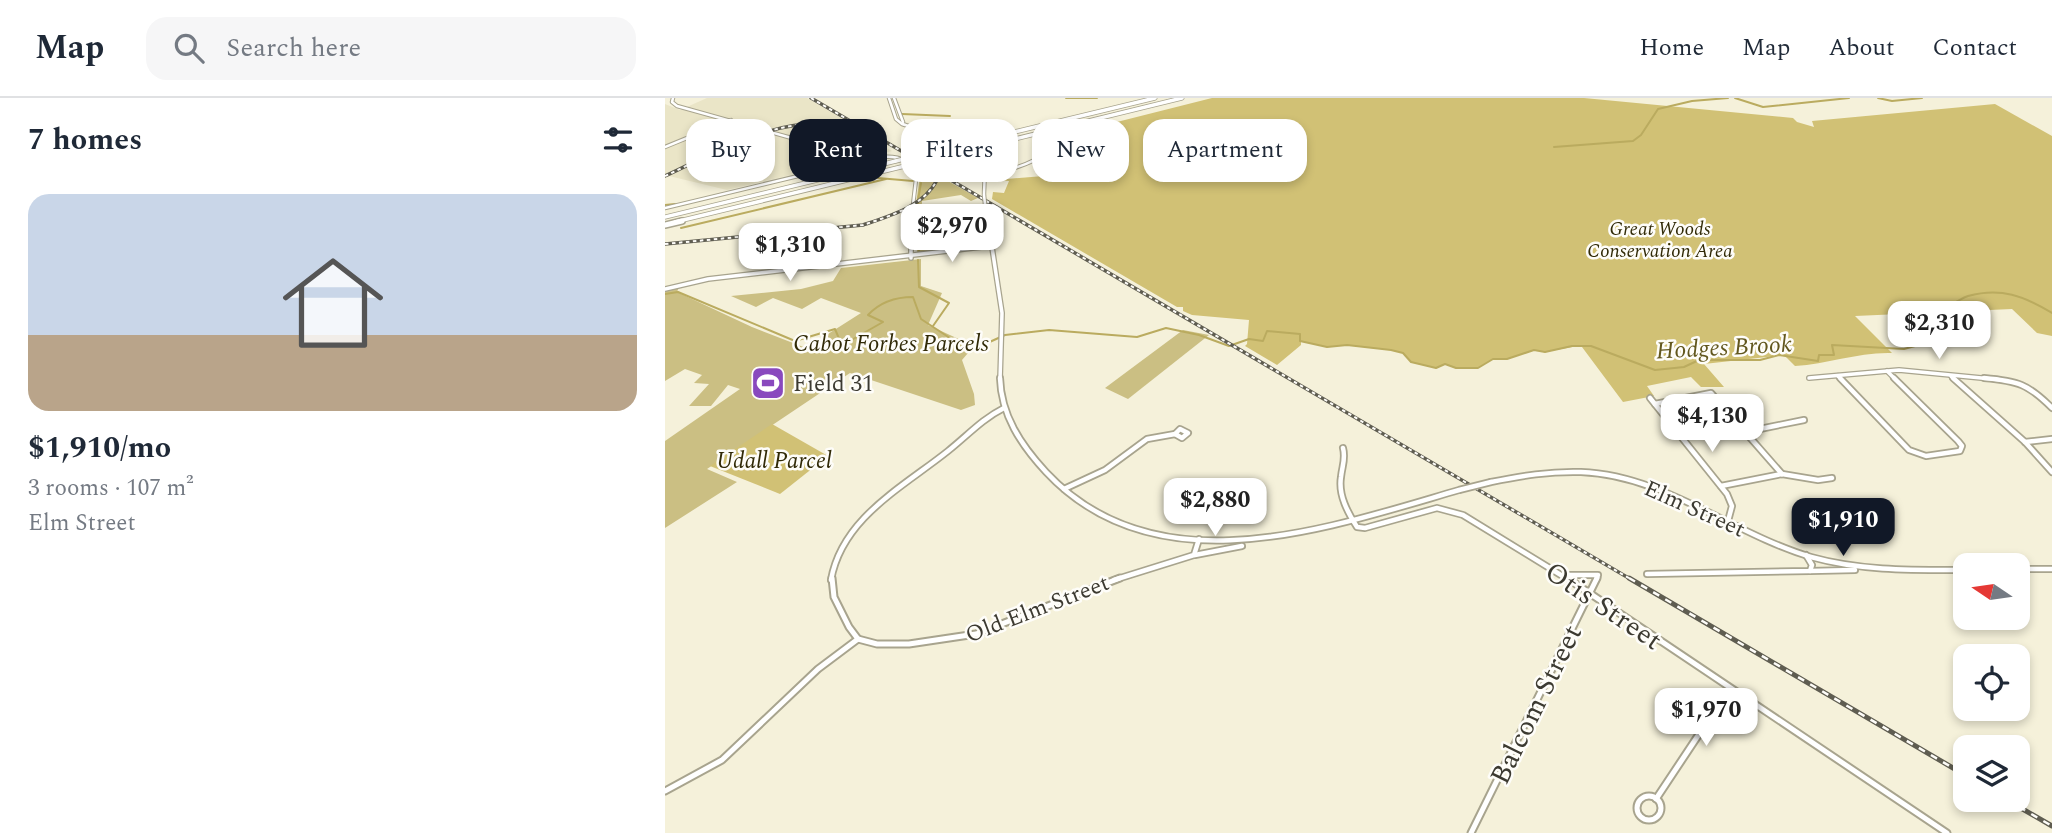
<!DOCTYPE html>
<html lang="en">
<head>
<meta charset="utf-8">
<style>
	:root { --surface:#fff; --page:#f6f6f7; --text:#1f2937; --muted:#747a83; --line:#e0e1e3; --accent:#111827 }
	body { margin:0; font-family:Spectral,serif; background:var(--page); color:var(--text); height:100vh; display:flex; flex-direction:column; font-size:26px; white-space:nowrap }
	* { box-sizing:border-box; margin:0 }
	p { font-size:23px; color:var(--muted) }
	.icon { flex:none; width:38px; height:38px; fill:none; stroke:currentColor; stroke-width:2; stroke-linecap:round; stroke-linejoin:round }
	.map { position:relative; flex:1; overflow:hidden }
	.sheet { display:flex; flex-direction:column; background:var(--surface); width:665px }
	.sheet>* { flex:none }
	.top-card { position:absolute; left:21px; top:21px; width:665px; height:63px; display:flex; gap:14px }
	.needle { width:46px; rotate:283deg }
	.fabs { position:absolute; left:1288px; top:455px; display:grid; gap:14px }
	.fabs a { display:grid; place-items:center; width:77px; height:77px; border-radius:14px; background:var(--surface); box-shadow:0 4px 10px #0003; font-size:35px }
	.price { position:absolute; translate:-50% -60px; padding:0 16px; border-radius:14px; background:#fff; color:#222; font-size:23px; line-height:46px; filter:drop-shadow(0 2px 4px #0008) }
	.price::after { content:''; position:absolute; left:50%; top:42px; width:21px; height:16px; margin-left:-10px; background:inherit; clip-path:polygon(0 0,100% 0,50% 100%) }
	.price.selected { background:var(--accent); color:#fff }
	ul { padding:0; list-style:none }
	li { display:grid; align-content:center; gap:14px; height:371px; padding:0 28px }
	li span { display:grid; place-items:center; height:217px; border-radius:21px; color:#555 }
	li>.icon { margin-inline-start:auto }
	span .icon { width:126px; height:126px; fill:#fffc; stroke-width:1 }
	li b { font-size:30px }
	h2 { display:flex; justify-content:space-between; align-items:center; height:84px; padding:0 28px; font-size:30px }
	.tag { padding:0 24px; border-radius:21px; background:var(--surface); box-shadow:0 4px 10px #0003; font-size:24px; line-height:63px }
	.tag.selected { background:var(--accent); color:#fff }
	header { display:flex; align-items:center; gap:42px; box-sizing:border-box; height:98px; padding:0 35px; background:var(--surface); border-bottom:2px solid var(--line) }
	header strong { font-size:33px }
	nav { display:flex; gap:38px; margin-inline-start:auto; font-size:24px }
	.search { width:490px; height:63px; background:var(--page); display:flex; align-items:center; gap:18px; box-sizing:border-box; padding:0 24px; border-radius:21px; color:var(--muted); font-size:26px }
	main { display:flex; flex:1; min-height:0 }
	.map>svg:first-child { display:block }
	.built { fill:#eae5c7 }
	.green { fill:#cbbf83 }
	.forest { fill:#d1c175 }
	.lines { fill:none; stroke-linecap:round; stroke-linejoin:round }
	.stream { stroke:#baab5f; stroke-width:2 }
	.minor-far3-casing { stroke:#a8a48e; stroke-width:4.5 }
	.minor-far2-casing { stroke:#a8a48e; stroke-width:6 }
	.minor-far1-casing { stroke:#a8a48e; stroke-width:8 }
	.minor-casing { stroke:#a8a48e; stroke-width:9 }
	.highway-far1-casing { stroke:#a8a48e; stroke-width:5 }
	.highway-casing { stroke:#a8a48e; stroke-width:8 }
	.minor-far3 { stroke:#fff; stroke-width:2.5 }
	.minor-far2 { stroke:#fff; stroke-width:3.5 }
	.minor-far1 { stroke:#fff; stroke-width:4.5 }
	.minor { stroke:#fff; stroke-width:5 }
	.highway-far1 { stroke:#fff; stroke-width:3.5 }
	.highway { stroke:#fff; stroke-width:5 }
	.rail-far1-casing { stroke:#5f5d51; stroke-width:3.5 }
	.rail-casing { stroke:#5f5d51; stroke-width:5 }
	.rail-far1 { stroke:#fefdf9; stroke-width:2; stroke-dasharray:3.5; stroke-linecap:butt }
	.rail { stroke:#fefdf9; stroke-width:2.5; stroke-dasharray:7; stroke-linecap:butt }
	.minor-bridge-far1-casing { stroke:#a8a48e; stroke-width:4.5; stroke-linecap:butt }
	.minor-bridge-casing { stroke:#a8a48e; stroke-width:8; stroke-linecap:butt }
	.highway-bridge-casing { stroke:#a8a48e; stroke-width:5; stroke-linecap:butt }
	.minor-bridge-far1 { stroke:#fff; stroke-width:2.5 }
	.minor-bridge { stroke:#fff; stroke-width:4.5 }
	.highway-bridge { stroke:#fff; stroke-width:3.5 }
	.labels { text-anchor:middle; stroke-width:5; stroke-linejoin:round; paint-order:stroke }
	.far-park-label { font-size:19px; font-style:italic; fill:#312a07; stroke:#fefdf9 }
	.park-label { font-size:23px; font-style:italic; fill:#312a07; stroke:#fefdf9 }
	.poi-label { font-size:23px; fill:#3c3a31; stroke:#fefdf9; text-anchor:start }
	.street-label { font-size:23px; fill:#3c3a31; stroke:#fefdf9 }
	.water-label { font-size:24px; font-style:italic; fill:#62571e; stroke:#fefdf9 }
	.near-street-label { font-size:28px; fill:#3c3a31; stroke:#fefdf9 }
</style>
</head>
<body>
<header>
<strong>Map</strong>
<div class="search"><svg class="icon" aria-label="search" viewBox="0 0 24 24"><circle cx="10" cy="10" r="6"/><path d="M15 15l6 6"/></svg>Search here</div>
<nav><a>Home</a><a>Map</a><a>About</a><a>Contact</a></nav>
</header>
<main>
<section class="sheet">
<h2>7 homes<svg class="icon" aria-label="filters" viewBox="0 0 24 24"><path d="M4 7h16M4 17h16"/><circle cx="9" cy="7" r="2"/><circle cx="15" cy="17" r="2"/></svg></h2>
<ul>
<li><span style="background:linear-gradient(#c9d6e8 65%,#b9a48a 0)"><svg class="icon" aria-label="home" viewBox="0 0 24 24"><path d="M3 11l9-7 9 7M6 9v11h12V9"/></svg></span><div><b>$1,910/mo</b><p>3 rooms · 107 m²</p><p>Elm Street</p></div></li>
</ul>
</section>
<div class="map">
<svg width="1387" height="735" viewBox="0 0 1387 735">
	<rect width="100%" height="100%" fill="#f5f1da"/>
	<!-- built -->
	<polygon class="built" points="42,0 142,0 183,24 178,27 227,53 62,92 4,78 0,80 0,6 15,12"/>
	<!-- green -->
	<g class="green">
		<polygon points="260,70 313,100 306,103 296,97 257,103 256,123 318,142 318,147 252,155 251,105 256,71"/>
		<polygon points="256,161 256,188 277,195 263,227 309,248 297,262 309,296 310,307 296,312 185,275 42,371 72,384 0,430 0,343 75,291 63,287 46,308 24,308 44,286 29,285 37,277 20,271 0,283 0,193 14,189 12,194 87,229 141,250 196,215 156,200 137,211 108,200 91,209 66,198 136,191 168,183 176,170"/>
		<polygon points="518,232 544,237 463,301 440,290"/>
	</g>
	<!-- forest -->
	<g class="forest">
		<path d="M547,0H919L1128,20L1132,24L1149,29L1147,23L1330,6L1387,38V238L1372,235L1347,211L1190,218L1227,255C1193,254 1163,266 1130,268L1119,257L1039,266L1059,289H1036L1026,279L982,288L989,298L958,304L917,249L913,248L880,254L869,252L842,261H828L813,270H791L780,266L771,270L746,264L738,255L726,252L682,247L662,249L636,243V247L612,267L580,248L582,246L584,222L527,217L518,213V209H512L327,101L328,94L339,95L344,83L330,82L428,74L445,60L420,53L438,38L436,28Z"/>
		<polygon points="107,326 163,358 115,396 45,368"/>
	</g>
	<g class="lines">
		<!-- stream -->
		<g class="stream">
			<polyline points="401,0 432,0"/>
			<polyline points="1070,0 1098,9 1184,0"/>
			<polyline points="1213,0 1227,3 1257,0"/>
			<polyline points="237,16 285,18"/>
			<polyline points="889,49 968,43 976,37 993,11 1027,3 1063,0"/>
			<polyline points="158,74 164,75"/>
			<polyline points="213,80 248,83"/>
			<polyline points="253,102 256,85"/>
			<polyline points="253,105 254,156"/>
			<polyline points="0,107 10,106"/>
			<polyline points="16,130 221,81"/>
			<polyline points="253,162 254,189 284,205 268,228"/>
			<path d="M0,196L13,194L130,243L170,231L175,243L183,244L218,224L203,217C215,204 230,199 248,199L256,221L297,248L318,247L340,237L384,232L472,239L501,230L534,237L564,248L584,241L598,243L602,233L635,236V243L662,249L682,247L726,252L738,255L746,264L771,270L780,266L791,270H813L828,261H842L869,252L880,254L907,248H926L990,272L1019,269L1034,262H1095L1114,257L1153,263L1154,257H1169L1167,247L1239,251L1276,241L1283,230L1284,207C1292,205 1296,200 1303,198C1336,189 1359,198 1387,215"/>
		</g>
		<!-- minor-far3 casing -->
		<g class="minor-far3-casing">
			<g id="minor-far3">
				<polyline points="8,0 7,4 12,8 141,44 155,73"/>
				<path d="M224,0L231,21L237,26C257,32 302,41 314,58C322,69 319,85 319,97"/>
				<polyline points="229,0 238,24"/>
				<polyline points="0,49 66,22"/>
				<path d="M277,68C306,88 362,70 388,51"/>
				<polyline points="320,106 323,124"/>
				<path d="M0,110L208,60C226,57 240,58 252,73L246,124"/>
			</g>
		</g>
		<!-- minor-far2 casing -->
		<g class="minor-far2-casing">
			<g id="minor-far2">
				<polyline points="246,123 246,160"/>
				<polyline points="323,123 337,215 335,282"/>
				<polyline points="0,191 43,181 325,148"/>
				<polyline points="1222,273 1231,282"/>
				<polyline points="1173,278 1177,282"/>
				<polyline points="1286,278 1290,282"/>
				<polyline points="1144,280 1234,272 1337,282"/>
			</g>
		</g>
		<!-- minor-far1 casing -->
		<g class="minor-far1-casing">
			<g id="minor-far1">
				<path d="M335,280C336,317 356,347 381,374C491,492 663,430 794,392"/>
				<polyline points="1175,280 1244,352 1261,358 1295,353 1297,348 1293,343 1229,280"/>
				<polyline points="1288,280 1360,344 1387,374"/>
				<path d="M1319,280C1353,283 1363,286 1387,310"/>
				<polyline points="985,300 1062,396 1067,408 1063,423"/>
				<polyline points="990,306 1046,295 1117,376"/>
				<polygon points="515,331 523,335 517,340 510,336"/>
				<polyline points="1080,334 1139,322"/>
				<polyline points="1360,344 1387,341"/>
				<path d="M678,350C681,361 677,368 676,379C673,397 683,415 692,429L700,430L772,410L798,417L904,482"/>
				<path d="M826,384C856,378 885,373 916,374C999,377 1068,436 1146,459C1196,473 1248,472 1300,472"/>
				<polyline points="1056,388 1117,376 1153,382 1167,380"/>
				<polyline points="399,391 440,372 482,341 510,336"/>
				<polyline points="530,457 577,448"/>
				<polyline points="1353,471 1387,471"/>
				<polyline points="1145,473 1190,472"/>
				<polyline points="982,476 1145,473 1147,467 1141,457"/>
				<polyline points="899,477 933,477 931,482"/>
				<path d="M166,482C177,420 238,389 283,353C302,338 317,321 339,310"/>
				<polyline points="449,482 529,457 534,441"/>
			</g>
		</g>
		<!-- minor casing -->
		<g class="minor-casing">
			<g id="minor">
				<polyline points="167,480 169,499 184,529 193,541 212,546 244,546 311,536 455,480"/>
				<polyline points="902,480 1282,735"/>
				<polyline points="0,693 57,662 153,571 193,541"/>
				<circle cx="984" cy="710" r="12"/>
				<polyline points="991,701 1064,591"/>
				<polyline points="806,735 932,480"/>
			</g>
		</g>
		<!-- highway-far1 casing -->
		<g class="highway-far1-casing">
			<g id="highway-far1">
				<polyline points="304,45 490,0"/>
				<polyline points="313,50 517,0"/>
				<polyline points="254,57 291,48"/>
				<polyline points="263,63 302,53"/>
				<polyline points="0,119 231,63"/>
				<polyline points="10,124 240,68"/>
			</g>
		</g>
		<!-- highway casing -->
		<g class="highway-casing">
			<polyline id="highway" points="0,127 17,123"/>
		</g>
		<!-- minor-far3 -->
		<use href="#minor-far3" class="minor-far3"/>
		<!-- minor-far2 -->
		<use href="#minor-far2" class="minor-far2"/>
		<!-- minor-far1 -->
		<use href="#minor-far1" class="minor-far1"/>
		<!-- minor -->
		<use href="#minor" class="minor"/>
		<!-- highway-far1 -->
		<use href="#highway-far1" class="highway-far1"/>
		<!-- highway -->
		<use href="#highway" class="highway"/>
		<!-- rail-far1 casing -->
		<g class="rail-far1-casing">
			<g id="rail-far1">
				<polyline points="146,0 967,482"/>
				<path d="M0,78C58,51 119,14 185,29"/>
				<path d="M0,146L198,127C225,118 259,108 272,82L262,70"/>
			</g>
		</g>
		<!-- rail casing -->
		<g class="rail-casing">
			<g id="rail">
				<polyline points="964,480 1300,677"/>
				<polyline points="1342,702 1387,728"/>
			</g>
		</g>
		<!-- rail-far1 -->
		<use href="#rail-far1" class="rail-far1"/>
		<!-- rail -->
		<use href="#rail" class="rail"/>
		<!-- minor-bridge-far1 casing -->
		<g class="minor-bridge-far1-casing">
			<polyline id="minor-bridge-far1" points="319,97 320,106"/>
		</g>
		<!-- minor-bridge casing -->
		<g class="minor-bridge-casing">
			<polyline id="minor-bridge" points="794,392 826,384"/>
		</g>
		<!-- highway-bridge casing -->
		<g class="highway-bridge-casing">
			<g id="highway-bridge">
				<polyline points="291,48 304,45"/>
				<polyline points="302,53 313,50"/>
				<polyline points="231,63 254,57"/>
				<polyline points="240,68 263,63"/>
			</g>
		</g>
		<!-- minor-bridge-far1 -->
		<use href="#minor-bridge-far1" class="minor-bridge-far1"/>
		<!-- minor-bridge -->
		<use href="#minor-bridge" class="minor-bridge"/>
		<!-- highway-bridge -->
		<use href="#highway-bridge" class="highway-bridge"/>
	</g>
	<!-- icons -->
	<defs>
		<g id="stadium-square" transform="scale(1.75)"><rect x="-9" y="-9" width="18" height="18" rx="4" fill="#8949be" stroke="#fefdf9"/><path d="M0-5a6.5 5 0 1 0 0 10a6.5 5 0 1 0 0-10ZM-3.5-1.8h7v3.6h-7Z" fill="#fff"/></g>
	</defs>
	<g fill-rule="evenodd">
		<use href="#stadium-square" x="103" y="285"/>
	</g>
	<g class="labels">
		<!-- far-park labels -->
		<g class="far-park-label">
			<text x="995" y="137">Great Woods<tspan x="995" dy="22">Conservation Area</tspan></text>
		</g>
		<!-- park labels -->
		<g class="park-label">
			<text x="226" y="253">Cabot Forbes Parcels</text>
			<text x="109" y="370">Udall Parcel</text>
		</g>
		<!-- poi labels -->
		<g class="poi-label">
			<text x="128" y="293">Field 31</text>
		</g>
		<!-- street labels -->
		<g class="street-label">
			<text transform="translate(1030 410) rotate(24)" y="8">Elm Street</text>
			<text transform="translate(372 510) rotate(-21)" y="8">Old Elm Street</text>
		</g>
		<!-- water labels -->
		<g class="water-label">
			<text transform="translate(1059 249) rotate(-3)" y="8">Hodges Brook</text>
		</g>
		<!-- near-street labels -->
		<g class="near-street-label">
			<text transform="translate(939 507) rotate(34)" y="10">Otis Street</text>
			<text transform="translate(870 606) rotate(-64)" y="10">Balcom Street</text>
		</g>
	</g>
</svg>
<div class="fabs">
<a><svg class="needle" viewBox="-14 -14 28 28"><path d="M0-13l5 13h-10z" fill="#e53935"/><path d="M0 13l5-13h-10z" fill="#747a83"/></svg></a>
<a><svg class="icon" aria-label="locate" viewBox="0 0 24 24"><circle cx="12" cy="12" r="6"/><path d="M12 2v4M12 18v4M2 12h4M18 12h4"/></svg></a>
<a><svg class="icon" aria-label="layers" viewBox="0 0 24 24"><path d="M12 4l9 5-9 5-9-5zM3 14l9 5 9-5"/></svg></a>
</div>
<b class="price" style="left:287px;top:166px">$2,970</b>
<b class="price" style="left:125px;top:185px">$1,310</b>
<b class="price" style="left:1274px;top:263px">$2,310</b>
<b class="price" style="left:1047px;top:356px">$4,130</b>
<b class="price" style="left:550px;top:440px">$2,880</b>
<b class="price selected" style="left:1178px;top:460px">$1,910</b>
<b class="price" style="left:1041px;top:650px">$1,970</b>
<div class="top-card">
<a class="tag">Buy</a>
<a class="tag selected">Rent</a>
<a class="tag">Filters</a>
<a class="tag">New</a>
<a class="tag">Apartment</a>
</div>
</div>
</main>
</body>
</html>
